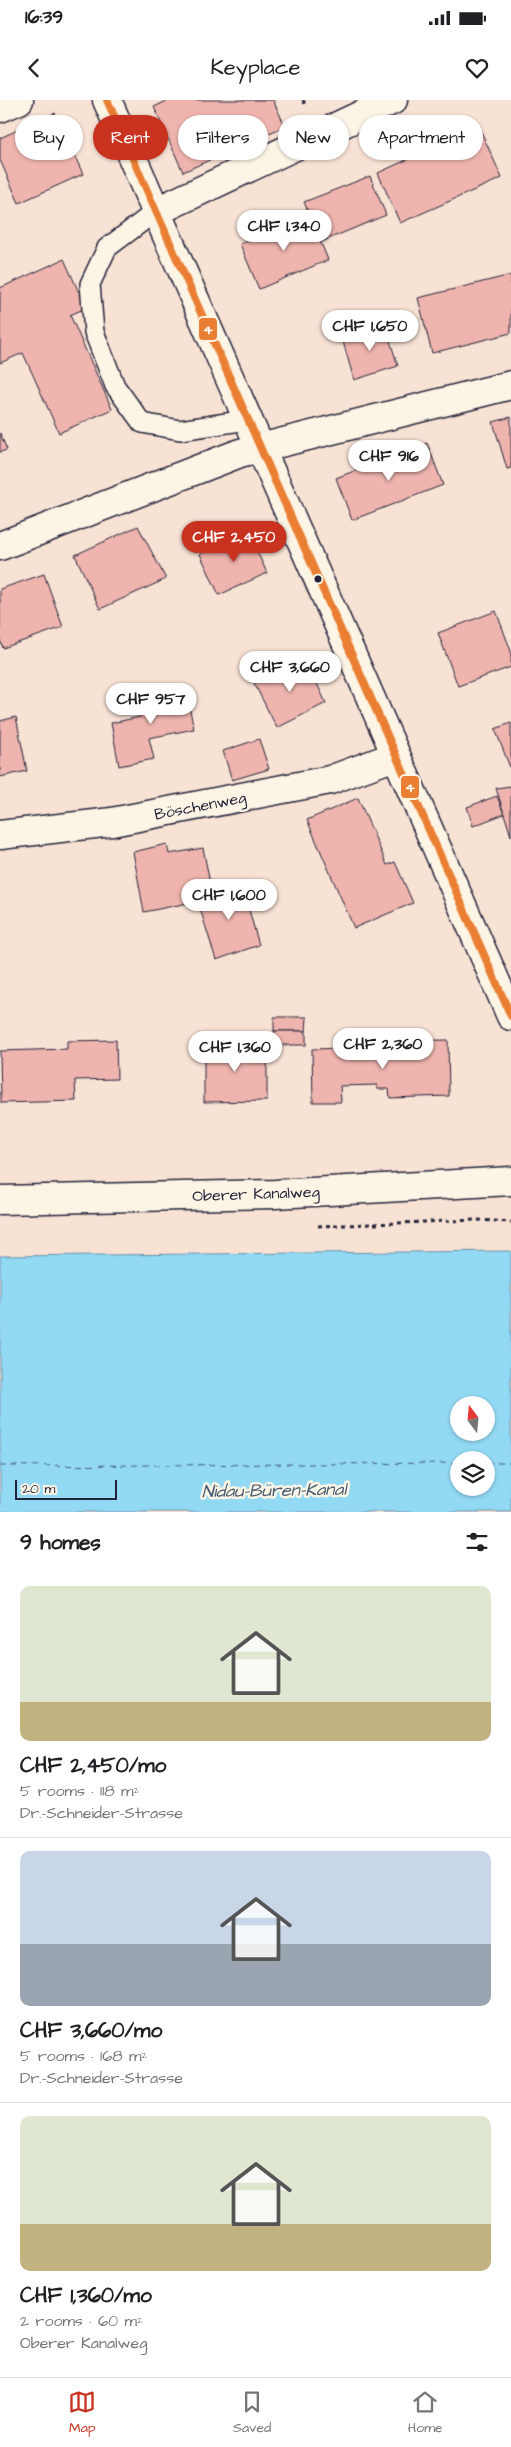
<!DOCTYPE html>
<html lang="en">
<head>
<meta charset="utf-8">
<style>
	:root { --surface:#fff; --page:#f2f2f2; --text:#202124; --muted:#757577; --line:#e0e0e0; --accent:#c8321e }
	body { margin:0; font-family:"Architects Daughter",sans-serif; background:var(--page); color:var(--text); height:100vh; display:flex; flex-direction:column; font-size:19px; white-space:nowrap }
	* { box-sizing:border-box; margin:0 }
	p { font-size:16px; color:var(--muted) }
	.icon { flex:none; width:28px; height:28px; fill:none; stroke:currentColor; stroke-width:2; stroke-linecap:round; stroke-linejoin:round }
	.map { position:relative; height:1412px; overflow:hidden }
	.side { display:flex; flex-direction:column; background:var(--surface); flex:1 }
	.side>* { flex:none }
	.top-card { position:absolute; left:15px; top:15px; width:481px; height:45px; display:flex; gap:10px }
	.needle { width:32px; rotate:344deg }
	.fabs { position:absolute; left:450px; top:1296px; display:grid; gap:10px }
	.fabs a { display:grid; place-items:center; width:45px; height:45px; border-radius:50%; background:var(--surface); box-shadow:0 1px 4px #0004; font-size:25px }
	.scale { position:absolute; left:15px; bottom:12px; width:102px; box-sizing:border-box; padding-left:5px; border:2px solid #22223b; border-top:0; font-size:14px; line-height:18px; white-space:nowrap; color:#22223b; -webkit-text-stroke:4px #fcf5e5; paint-order:stroke }
	.price { position:absolute; translate:-50% -42px; padding:0 11px; border-radius:18px; background:#fff; color:#222; font-size:16px; line-height:32px; filter:drop-shadow(0 1px 2px #0008) }
	.price::after { content:''; position:absolute; left:50%; top:30px; width:15px; height:11px; margin-left:-8px; background:inherit; clip-path:polygon(0 0,100% 0,50% 100%) }
	.price.active { background:var(--accent); color:#fff }
	ul { padding:0; list-style:none }
	li { display:grid; align-content:center; gap:10px; height:265px; padding:0 20px }
	li+li { border-top:1px solid var(--line) }
	li span { display:grid; place-items:center; height:155px; border-radius:10px; color:#555 }
	li>.icon { margin-inline-start:auto }
	span .icon { width:90px; height:90px; fill:#fffc; stroke-width:1 }
	li b { font-size:21px }
	h2 { display:flex; justify-content:space-between; align-items:center; height:60px; padding:0 20px; font-size:21px }
	.chip { padding:0 18px; border-radius:22px; background:var(--surface); box-shadow:0 1px 4px #0004; font-size:18px; line-height:45px }
	.chip.active { background:var(--accent); color:#fff }
	.status { display:flex; justify-content:space-between; align-items:center; height:35px; padding:0 25px; background:var(--surface); direction:ltr }
	.status svg { height:14px; fill:currentColor }
	header { display:flex; justify-content:space-between; align-items:center; height:65px; padding:0 20px; background:var(--surface); font-size:22px; font-weight:600 }
	.dock { display:flex; justify-content:space-around; align-items:center; height:70px; border-top:1px solid var(--line); background:var(--surface); font-size:14px; color:var(--muted) }
	.dock a { display:grid; justify-items:center; gap:2px }
	.dock .active { color:var(--accent) }
	.map>svg:first-child { display:block }
	.water { fill:#92d9f4; stroke:#6590aa; fill-rule:evenodd }
	.lines { fill:none; stroke-linecap:round; stroke-linejoin:round }
	.ferry { stroke:#445972; stroke-width:1; stroke-dasharray:6 5; stroke-linecap:butt }
	.building { fill:#efb4ae; stroke:#22223b }
	.lane-casing { stroke:#22223b; stroke-width:22 }
	.street-casing { stroke:#22223b; stroke-width:31 }
	.path { stroke:#22223b; stroke-width:3; stroke-dasharray:4 4; stroke-linecap:butt }
	.lane { stroke:#fcf5e5; stroke-width:19 }
	.street { stroke:#fcf5e5; stroke-width:28 }
	.bus-1-casing { stroke:#fcf5e5; stroke-width:11 }
	.bus-1 { stroke:#ea7e32; stroke-width:8 }
	.bus-dot { fill:#22223b; stroke:#fcf5e5; stroke-width:2 }
	.labels { text-anchor:middle; stroke-width:5; stroke-linejoin:round; paint-order:stroke }
	.street-label { font-size:16px; fill:#22223b; stroke:#fcf5e5 }
	.water-label { font-size:18px; font-style:italic; fill:#445972; stroke:#fcf5e5 }
	.line-badge { stroke:#fcf5e5; stroke-width:2 }
	.badge-label { font-size:14px; text-anchor:middle; font-weight:bold; fill:#fff }
</style>
</head>
<body>
<div class="status"><b>16:39</b><svg viewBox="0 0 49 12"><path d="M0 12V9h3v3zM5 12V6h3v6zM10 12V3h3v9zM15 12V0h3v12zM26 1h20v11H26zM47 4h2v5h-2z"/></svg></div>
<header><svg class="icon" aria-label="back" viewBox="0 0 24 24"><path d="M15 5l-7 7 7 7"/></svg>Keyplace<svg class="icon" aria-label="heart" viewBox="0 0 24 24"><path d="M12 20l-8-8c-3-5 5-10 8-4 3-6 11-1 8 4z"/></svg></header>
<div class="map">
<svg width="511" height="1412" viewBox="0 0 511 1412">
	<rect width="100%" height="100%" fill="#f8e2d4"/>
	<filter id="ink" filterUnits="userSpaceOnUse"><feTurbulence type="fractalNoise" baseFrequency=".02" numOctaves="2"/><feDisplacementMap in="SourceGraphic" scale="10" xChannelSelector="R" yChannelSelector="G"/><feConvolveMatrix kernelMatrix="1 2 1 2 8 2 1 2 1" color-interpolation-filters="sRGB"/></filter>
	<g filter="url(#ink)">
		<!-- water -->
		<path class="water" d="M511,1151V1412H0V1156ZM459,1305H486V1332H459ZM459,1360H486V1388H459Z"/>
		<g class="lines">
			<!-- ferry -->
			<g class="ferry">
				<polyline points="486,1363 511,1363"/>
				<polyline points="0,1366 459,1363"/>
			</g>
		</g>
		<!-- building -->
		<g class="building">
			<polygon points="169,0 273,0 285,26 183,72 154,7"/>
			<polygon points="55,13 83,74 19,103 0,60 0,38"/>
			<polygon points="479,27 502,78 400,123 378,73"/>
			<polygon points="370,76 386,115 321,142 304,102"/>
			<polygon points="310,116 328,160 259,189 240,144"/>
			<polygon points="64,159 86,208 70,215 112,309 59,333 23,253 0,263 0,188"/>
			<polygon points="511,175 511,233 432,253 418,198"/>
			<polygon points="385,225 398,266 354,280 342,238"/>
			<polygon points="511,317 511,368 507,369 493,322"/>
			<polygon points="0,333 7,350 0,352"/>
			<polygon points="427,343 443,385 352,420 336,378"/>
			<polygon points="138,426 166,479 100,509 75,455"/>
			<polygon points="248,432 267,473 219,495 200,454"/>
			<polygon points="44,474 63,527 3,548 0,540 0,489"/>
			<polygon points="496,511 511,551 511,567 458,586 438,533"/>
			<polygon points="305,558 326,603 277,628 254,583"/>
			<polygon points="185,587 194,629 149,638 154,659 119,666 111,623 140,617 136,597"/>
			<polygon points="16,617 27,671 0,677 0,621"/>
			<polygon points="511,623 511,670 495,629"/>
			<polygon points="259,639 269,669 232,680 223,651"/>
			<polygon points="511,686 511,736 496,688"/>
			<polygon points="497,696 504,714 473,726 467,707"/>
			<polygon points="358,698 387,765 395,762 413,803 354,828 307,720"/>
			<polygon points="167,744 169,754 203,748 213,798 144,812 133,752"/>
			<polygon points="241,782 259,845 216,860 198,802 213,798 211,789"/>
			<polygon points="274,917 307,917 306,931 274,931"/>
			<rect x="274" y="931" width="32" height="14"/>
			<polygon points="116,940 117,979 75,980 76,1001 1,1003 0,951 67,949 67,941"/>
			<polygon points="448,940 449,996 390,998 389,989 377,989 377,985 340,986 341,1002 313,1002 312,949 382,947 381,941"/>
			<polygon points="267,944 267,1001 204,1002 204,945"/>
		</g>
		<g class="lines">
			<!-- lane casing -->
			<g class="lane-casing">
				<polyline id="lane" points="155,112 107,148 90,184 94,232 115,286 142,323 180,330 247,320"/>
			</g>
			<!-- street casing -->
			<g class="street-casing">
				<g id="street">
					<polyline points="107,0 511,916"/>
					<polyline points="0,8 19,0"/>
					<polyline points="155,112 393,0"/>
					<polyline points="0,446 240,353 511,285"/>
					<polyline points="0,735 112,722 330,680 395,656"/>
					<polyline points="0,1100 275,1094 511,1081"/>
				</g>
			</g>
			<!-- path -->
			<g class="path">
				<polyline points="303,0 306,7"/>
				<polyline points="318,1126 477,1120 511,1122"/>
			</g>
			<!-- lane -->
			<use href="#lane" class="lane"/>
			<!-- street -->
			<use href="#street" class="street"/>
			<!-- bus-1 casing -->
			<g class="bus-1-casing">
				<polyline id="bus-1" points="107,0 511,916"/>
			</g>
			<!-- bus-1 -->
			<use href="#bus-1" class="bus-1"/>
		</g>
	</g>
	<!-- markers -->
	<circle class="bus-dot" cx="318" cy="479" r="4.5"/>
	<g class="labels">
		<!-- street labels -->
		<g class="street-label">
			<text transform="translate(200 705) rotate(-11)" y="6">Böschenweg</text>
			<text transform="translate(256 1093) rotate(-2)" y="6">Oberer Kanalweg</text>
		</g>
		<!-- water labels -->
		<g class="water-label">
			<text transform="translate(274 1390) rotate(-1)" y="6">Nidau-Büren-Kanal</text>
		</g>
	</g>
	<g class="line-badge">
		<rect x="198" y="217" width="20" height="24" rx="5" fill="#ea7e32"/>
		<rect x="400" y="675" width="20" height="24" rx="5" fill="#ea7e32"/>
	</g>
	<g class="badge-label">
		<text x="208" y="234">4</text>
		<text x="410" y="692">4</text>
	</g>
</svg>
<div class="fabs">
<a><svg class="needle" viewBox="-14 -14 28 28"><path d="M0-13l5 13h-10z" fill="#e53935"/><path d="M0 13l5-13h-10z" fill="#757577"/></svg></a>
<a><svg class="icon" aria-label="layers" viewBox="0 0 24 24"><path d="M12 4l9 5-9 5-9-5zM3 14l9 5 9-5"/></svg></a>
</div>
<div class="scale">20 m</div>
<b class="price" style="left:284px;top:152px">CHF 1,340</b>
<b class="price" style="left:370px;top:252px">CHF 1,650</b>
<b class="price" style="left:389px;top:382px">CHF 916</b>
<b class="price active" style="left:234px;top:463px">CHF 2,450</b>
<b class="price" style="left:290px;top:593px">CHF 3,660</b>
<b class="price" style="left:151px;top:625px">CHF 957</b>
<b class="price" style="left:229px;top:821px">CHF 1,600</b>
<b class="price" style="left:383px;top:970px">CHF 2,360</b>
<b class="price" style="left:235px;top:973px">CHF 1,360</b>
<div class="top-card">
<a class="chip">Buy</a>
<a class="chip active">Rent</a>
<a class="chip">Filters</a>
<a class="chip">New</a>
<a class="chip">Apartment</a>
</div>
</div>
<section class="side">
<h2>9 homes<svg class="icon" aria-label="filters" viewBox="0 0 24 24"><path d="M4 7h16M4 17h16"/><circle cx="9" cy="7" r="2"/><circle cx="15" cy="17" r="2"/></svg></h2>
<ul>
<li><span style="background:linear-gradient(#dfe7d0 75%,#c2b280 0)"><svg class="icon" aria-label="home" viewBox="0 0 24 24"><path d="M3 11l9-7 9 7M6 9v11h12V9"/></svg></span><div><b>CHF 2,450/mo</b><p>5 rooms · 118 m²</p><p>Dr.-Schneider-Strasse</p></div></li>
<li><span style="background:linear-gradient(#c9d6e8 60%,#9aa5b1 0)"><svg class="icon" aria-label="home" viewBox="0 0 24 24"><path d="M3 11l9-7 9 7M6 9v11h12V9"/></svg></span><div><b>CHF 3,660/mo</b><p>5 rooms · 168 m²</p><p>Dr.-Schneider-Strasse</p></div></li>
<li><span style="background:linear-gradient(#dfe7d0 70%,#c2b280 0)"><svg class="icon" aria-label="home" viewBox="0 0 24 24"><path d="M3 11l9-7 9 7M6 9v11h12V9"/></svg></span><div><b>CHF 1,360/mo</b><p>2 rooms · 60 m²</p><p>Oberer Kanalweg</p></div></li>
</ul>
</section>
<nav class="dock">
<a class="active"><svg class="icon" aria-label="map" viewBox="0 0 24 24"><path d="M3 6l6-2 6 2 6-2v14l-6 2-6-2-6 2zM9 4v14M15 6v14"/></svg>Map</a>
<a><svg class="icon" aria-label="saved" viewBox="0 0 24 24"><path d="M7 4h10v16l-5-4-5 4z"/></svg>Saved</a>
<a><svg class="icon" aria-label="home" viewBox="0 0 24 24"><path d="M3 11l9-7 9 7M6 9v11h12V9"/></svg>Home</a>
</nav>
</body>
</html>
